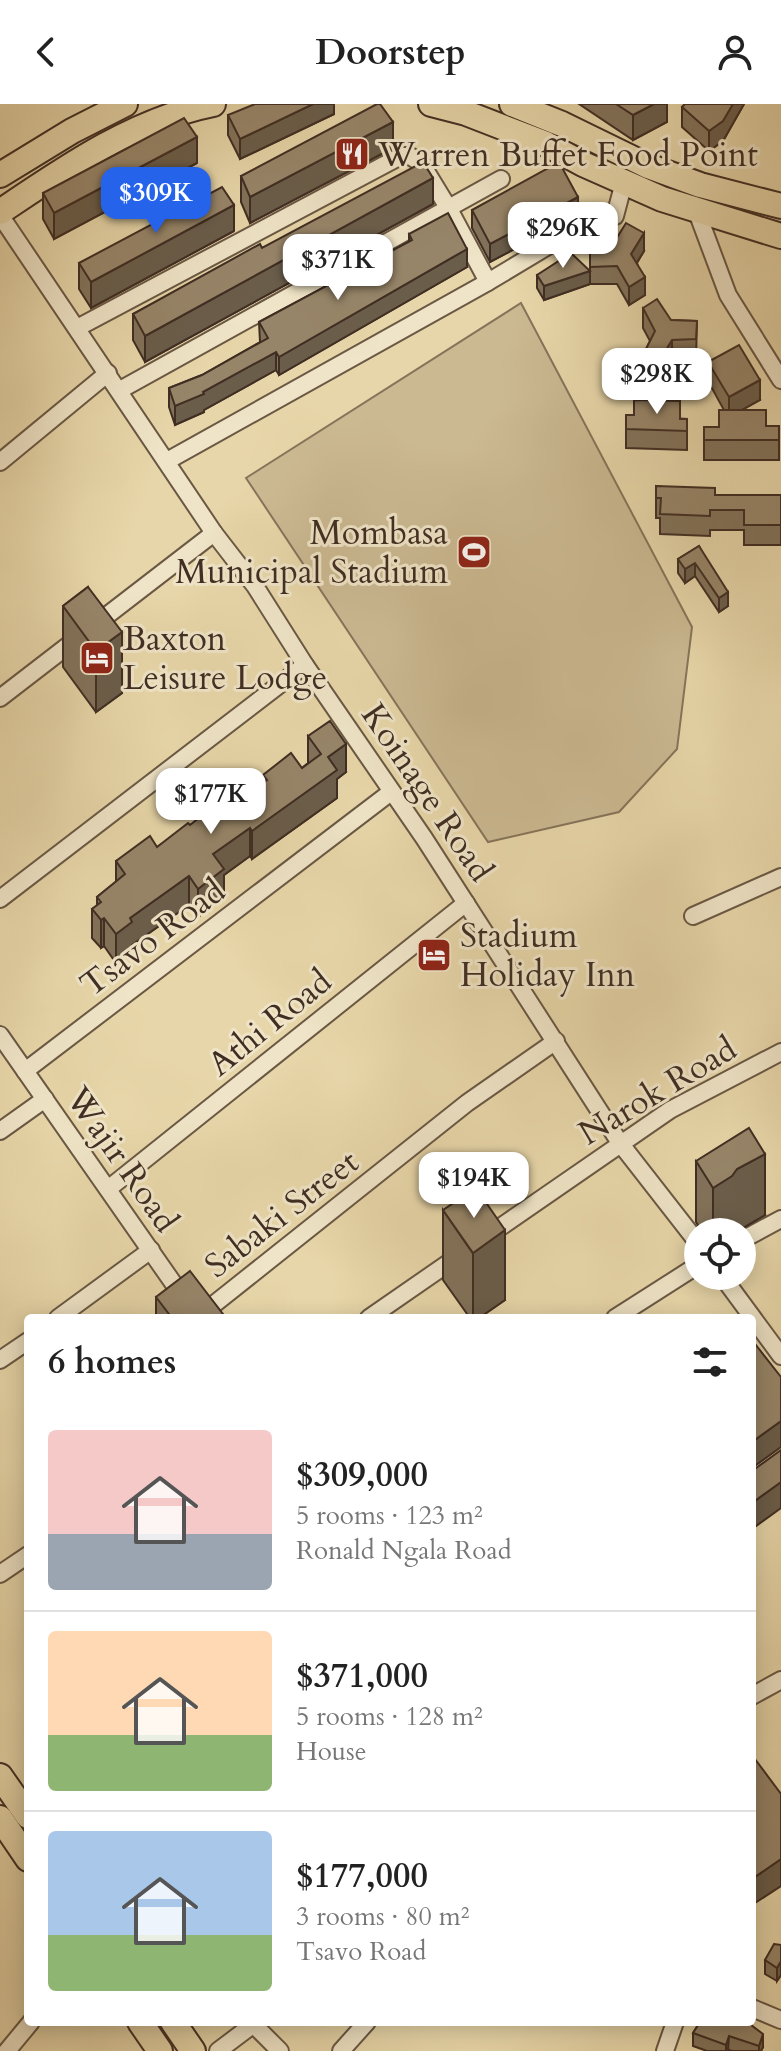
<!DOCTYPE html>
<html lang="en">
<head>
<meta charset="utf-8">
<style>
	:root { --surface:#fff; --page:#f6f6f6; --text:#222; --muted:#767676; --line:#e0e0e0; --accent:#2563eb }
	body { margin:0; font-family:Cardo,serif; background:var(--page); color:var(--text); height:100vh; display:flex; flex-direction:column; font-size:30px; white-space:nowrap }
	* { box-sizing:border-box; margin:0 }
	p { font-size:26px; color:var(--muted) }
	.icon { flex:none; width:44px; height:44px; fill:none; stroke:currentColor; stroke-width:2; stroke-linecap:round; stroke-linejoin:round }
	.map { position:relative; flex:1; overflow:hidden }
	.details { position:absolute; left:24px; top:1210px; width:732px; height:712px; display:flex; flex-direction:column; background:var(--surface); border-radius:8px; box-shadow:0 4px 20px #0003 }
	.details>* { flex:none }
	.tools { position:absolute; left:684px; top:1114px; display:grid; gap:16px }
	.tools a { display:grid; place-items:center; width:72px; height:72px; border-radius:50%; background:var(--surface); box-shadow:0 4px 20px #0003; font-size:40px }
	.price { position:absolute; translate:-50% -68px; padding:0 18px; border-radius:16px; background:#fff; color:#222; font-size:26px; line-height:52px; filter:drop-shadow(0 2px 4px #0008) }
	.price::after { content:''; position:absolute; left:50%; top:48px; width:24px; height:18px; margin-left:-12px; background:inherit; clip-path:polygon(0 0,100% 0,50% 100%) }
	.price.current { background:var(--accent); color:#fff }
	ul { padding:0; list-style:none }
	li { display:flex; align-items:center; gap:24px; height:200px; padding:0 24px }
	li+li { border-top:2px solid var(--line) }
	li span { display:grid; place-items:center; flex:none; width:224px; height:160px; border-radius:8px; color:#555 }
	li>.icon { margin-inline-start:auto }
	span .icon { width:96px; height:96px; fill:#fffc; stroke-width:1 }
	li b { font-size:34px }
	h2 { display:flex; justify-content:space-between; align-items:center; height:96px; padding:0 24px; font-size:34px }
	header { display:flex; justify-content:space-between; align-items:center; height:104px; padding:0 24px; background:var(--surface); font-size:36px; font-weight:700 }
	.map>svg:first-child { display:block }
	.green { fill:#cbb992; stroke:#86745a; stroke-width:2 }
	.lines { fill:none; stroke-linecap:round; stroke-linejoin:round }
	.minor-casing { stroke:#6a5844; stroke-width:20 }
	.highway-casing { stroke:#402e23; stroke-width:28 }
	.minor { stroke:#efe4c7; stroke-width:16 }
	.highway { stroke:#e7d6a9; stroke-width:24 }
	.wall { fill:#82725a; stroke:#402e23; stroke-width:2 }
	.shaded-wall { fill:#6a5d4a; stroke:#402e23; stroke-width:2 }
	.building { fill:#978569; stroke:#402e23; stroke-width:2 }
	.labels { text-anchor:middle; stroke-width:6; stroke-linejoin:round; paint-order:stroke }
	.poi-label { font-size:34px; fill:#402e23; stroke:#efe4c7; text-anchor:start }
	.street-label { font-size:34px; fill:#402e23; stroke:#efe4c7 }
</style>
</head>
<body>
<header><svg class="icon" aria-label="back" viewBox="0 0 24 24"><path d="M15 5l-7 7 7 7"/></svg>Doorstep<svg class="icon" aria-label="person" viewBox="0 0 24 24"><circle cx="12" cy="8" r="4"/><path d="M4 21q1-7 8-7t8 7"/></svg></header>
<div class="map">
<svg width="781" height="1947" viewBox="0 0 781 1947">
	<rect width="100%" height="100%" fill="#e7d6a9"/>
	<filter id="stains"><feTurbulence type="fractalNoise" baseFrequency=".0025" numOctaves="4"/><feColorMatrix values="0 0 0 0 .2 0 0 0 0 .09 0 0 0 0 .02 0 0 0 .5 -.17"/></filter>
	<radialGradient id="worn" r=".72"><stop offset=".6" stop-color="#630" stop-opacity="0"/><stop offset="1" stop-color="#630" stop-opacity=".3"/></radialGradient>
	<!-- green -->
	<polygon class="green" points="521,199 692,523 677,645 619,708 488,738 246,374"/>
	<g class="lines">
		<!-- minor casing -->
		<g class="minor-casing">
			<g id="minor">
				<polyline points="697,108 728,191 781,276"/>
				<polyline points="0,111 214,429 255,482 305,561 424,734 620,1039 698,1139"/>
				<polyline points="77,224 401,52 410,52 421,59 449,105 488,178"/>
				<polyline points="120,286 501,75"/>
				<polyline points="167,357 488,178 593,115 615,112 624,78"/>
				<polyline points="0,358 108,269"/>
				<polyline points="0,594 214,429"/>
				<polyline points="0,795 305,561"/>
				<polyline points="693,812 781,773"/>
				<polyline points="0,931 185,1196"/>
				<polyline points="25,967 391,688"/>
				<polyline points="0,1027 45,995"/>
				<polyline points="108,1085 466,799"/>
				<polyline points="486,1133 670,1006 781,948"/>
				<polyline points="742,1136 781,1115"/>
				<polyline points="722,1172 781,1252"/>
				<polyline points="198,1213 467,999 556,937"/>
				<polyline points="58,1214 151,1146"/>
				<polyline points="369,1214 460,1151"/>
				<polyline points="615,1214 698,1161"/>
				<polyline points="0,1256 28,1237"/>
				<polyline points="0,1470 28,1451"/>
				<polyline points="752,1592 781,1576"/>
				<polyline points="752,1904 781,1916"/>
				<polyline points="7,1947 31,1918"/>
				<polyline points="218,1947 251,1922 255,1922 280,1947"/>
				<polyline points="341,1947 367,1918"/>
				<polyline points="665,1947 675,1918"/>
			</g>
		</g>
		<!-- highway casing -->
		<g class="highway-casing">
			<g id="highway">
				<polyline points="431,0 466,9 546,40 583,60 662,95 781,132"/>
				<polyline points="512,0 562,20 648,62 700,81 781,102"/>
				<polyline points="0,71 72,27 125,0"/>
				<path d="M0,108C65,64 134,16 213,0"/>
				<polyline points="0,1672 28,1712"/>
				<polyline points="0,1714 28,1755"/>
				<polyline points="140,1918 160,1947"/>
				<polyline points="173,1918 193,1947"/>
			</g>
		</g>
		<!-- minor -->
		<use href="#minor" class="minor"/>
		<!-- highway -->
		<use href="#highway" class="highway"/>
	</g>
	<!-- wall -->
	<g class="wall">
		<polygon points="334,0 334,10 240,55 228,31 228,11"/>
		<polygon points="579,0 667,0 667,18 633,36"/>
		<polygon points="685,0 744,0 723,37 709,47 682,23 682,3"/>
		<polygon points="393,44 250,119 241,98 241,72"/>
		<polygon points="197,59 54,135 43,115 43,89"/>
		<polygon points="433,100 145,258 133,236 133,210 262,144"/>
		<polygon points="472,106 578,111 490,158 472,124"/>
		<polygon points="234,127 91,204 79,185 79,159"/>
		<polygon points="409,130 467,163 279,271 276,266 204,306 204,308 175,321 169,303 169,284 202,271 260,238 259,218 409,138"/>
		<polygon points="590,141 644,147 637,159 645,191 629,201 617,180 590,180 544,196 537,184 537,171 590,167"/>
		<polygon points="643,204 671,216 697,217 696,255 672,256 660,276 645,267 645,247 650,237 643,224"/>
		<polygon points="708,258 760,296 742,306 766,322 779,322 779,356 704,356 704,323 719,323 724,306 708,277"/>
		<polygon points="626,311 687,315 687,346 626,344"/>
		<polygon points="656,382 715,391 781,391 781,441 744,441 744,426 710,426 710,432 660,430 660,414 656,414"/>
		<polygon points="699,442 728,502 719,508 695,472 685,479 678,469 678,455"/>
		<polygon points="88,483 122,589 96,608 63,563 63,502"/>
		<polygon points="308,632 346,668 337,675 337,694 252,755 250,752 224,771 224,793 198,813 189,801 132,841 132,846 116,859 104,842 101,844 92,834 92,805 97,802 97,793 116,778 116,757 157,743 190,721 207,714 239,696 263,679 263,671 302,664 308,659"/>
		<polygon points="696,1057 765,1111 736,1128 702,1128 696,1118"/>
		<polygon points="443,1106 505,1196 479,1214 470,1214 443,1176"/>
		<polygon points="156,1193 226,1214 156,1214"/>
		<polygon points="781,1841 781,1871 777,1877 765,1870 765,1856"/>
		<polygon points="700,1918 763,1943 761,1947 732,1947 729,1946 728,1947 707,1947 693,1942 693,1929"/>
	</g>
	<!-- shaded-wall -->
	<g class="shaded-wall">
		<polygon points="313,0 334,0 334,10 240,55 240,35"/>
		<polygon points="654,0 667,0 667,18 633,36 633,11"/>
		<polygon points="733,0 744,0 723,37 709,47 709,27"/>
		<polygon points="393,18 393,44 250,119 250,93"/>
		<polygon points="197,33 197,59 54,135 54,109"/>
		<polygon points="433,74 433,100 145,258 145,232"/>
		<polygon points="578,93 578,111 490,158 490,140"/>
		<polygon points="234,101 234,127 91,204 91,178"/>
		<polygon points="644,129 644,147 631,168 631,150"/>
		<polygon points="467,145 467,163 279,271 279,253"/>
		<polygon points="590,167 590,180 544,196 544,182"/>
		<polygon points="645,173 645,191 629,201 629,183"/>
		<polygon points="672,236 672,256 660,276 660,256"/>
		<polygon points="276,248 276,266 204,306 204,308 175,321 175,302"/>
		<polygon points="760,276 760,296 729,313 729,293"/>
		<polygon points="695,459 695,472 685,479 685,465"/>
		<polygon points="728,488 728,502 719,508 719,494"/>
		<polygon points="122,528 122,589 96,608 96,547"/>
		<polygon points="346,640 346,668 337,675 337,694 252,755 252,727 328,653"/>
		<polygon points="250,724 250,752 224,771 224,793 198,813 198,785 213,750"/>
		<polygon points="189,772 189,801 132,841 132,846 116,859 116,830 130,814"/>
		<polygon points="104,814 104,842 101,844 101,816"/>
		<polygon points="765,1050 765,1111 736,1128 713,1128 713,1084 737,1065"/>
		<polygon points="505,1126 505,1196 479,1214 473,1214 473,1149"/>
		<polygon points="781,1317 781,1343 752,1364 752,1338"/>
		<polygon points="781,1378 781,1404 752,1425 752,1399"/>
		<polygon points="781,1755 781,1782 752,1801 752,1775"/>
		<polygon points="781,1857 781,1871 777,1877 777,1864"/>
		<polygon points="763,1930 763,1943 761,1947 759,1947 759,1942"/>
		<polygon points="729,1932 728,1947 726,1947 726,1941"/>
	</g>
	<!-- building -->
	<g class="building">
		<polygon points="255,0 313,0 240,35 228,11"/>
		<polygon points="377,0 380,0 393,18 250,93 241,72"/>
		<polygon points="616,0 654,0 633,11"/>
		<polygon points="685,0 733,0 723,17 709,27 682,3"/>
		<polygon points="184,14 197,33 54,109 43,89"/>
		<polygon points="423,58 433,74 145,232 133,210 260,140 262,144"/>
		<polygon points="559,58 578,93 490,140 472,106"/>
		<polygon points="222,83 234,101 91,178 79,159"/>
		<polygon points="448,109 467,145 279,253 276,248 203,288 204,290 175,302 169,284 202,271 268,234 259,218 412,136 409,130"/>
		<polygon points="626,119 644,129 631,150 645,173 629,183 617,162 590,163 590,141 613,140"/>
		<polygon points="571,149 590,167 544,182 537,171"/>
		<polygon points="657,195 671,216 697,217 696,235 672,236 660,256 645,247 655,227 643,204"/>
		<polygon points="739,241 760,276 729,293 708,258"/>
		<polygon points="634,296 680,297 680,315 687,315 687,327 626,325 626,311 634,311"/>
		<polygon points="719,306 766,306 766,322 779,322 779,336 704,336 704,323 719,323"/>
		<polygon points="656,382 715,384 715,391 781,391 781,421 744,421 744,406 710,406 710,412 660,410 661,394 656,394"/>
		<polygon points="699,442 728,488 719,494 695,459 685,465 678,455"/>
		<polygon points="88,483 122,528 96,547 63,502"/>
		<polygon points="330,617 346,640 328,653 337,666 252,727 250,724 213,750 224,765 198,785 189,772 130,814 132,818 116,830 104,814 101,816 92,805 101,798 97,793 125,770 116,757 150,732 157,743 188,719 190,721 204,710 207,714 237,693 239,696 267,676 263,671 291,649 302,664 321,650 308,632"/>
		<polygon points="749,1024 765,1050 737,1065 732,1072 713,1084 696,1057"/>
		<polygon points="476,1084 505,1126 473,1149 443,1106"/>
		<polygon points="190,1167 226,1214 172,1214 156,1193"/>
		<polygon points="752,1236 781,1273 781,1317 752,1338"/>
		<polygon points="781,1346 781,1378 752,1399 752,1367"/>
		<polygon points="752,1651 781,1690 781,1755 752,1775"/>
		<polygon points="774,1840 781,1841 781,1857 777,1864 765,1856"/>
		<polygon points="700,1918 747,1918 763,1930 759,1942 729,1932 726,1941 693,1929"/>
	</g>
	<!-- icons -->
	<defs>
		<g id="restaurant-square" transform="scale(1.8)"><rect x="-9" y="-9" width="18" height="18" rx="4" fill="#8f2418" stroke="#efe4c7"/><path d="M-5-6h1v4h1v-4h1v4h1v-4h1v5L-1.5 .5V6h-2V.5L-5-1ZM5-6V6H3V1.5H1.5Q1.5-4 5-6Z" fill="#fff"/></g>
		<g id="stadium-square" transform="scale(1.8)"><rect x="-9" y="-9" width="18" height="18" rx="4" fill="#8f2418" stroke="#efe4c7"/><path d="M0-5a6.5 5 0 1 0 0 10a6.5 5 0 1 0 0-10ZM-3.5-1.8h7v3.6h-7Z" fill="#fff"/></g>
		<g id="hotel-square" transform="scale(1.8)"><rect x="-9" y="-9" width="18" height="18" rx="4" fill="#8f2418" stroke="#efe4c7"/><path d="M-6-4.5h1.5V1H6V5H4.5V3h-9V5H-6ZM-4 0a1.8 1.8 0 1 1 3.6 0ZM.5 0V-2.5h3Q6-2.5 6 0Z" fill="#fff"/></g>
	</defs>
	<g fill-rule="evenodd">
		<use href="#restaurant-square" x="352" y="50"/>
		<use href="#stadium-square" x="474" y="448"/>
		<use href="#hotel-square" x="97" y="554"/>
		<use href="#hotel-square" x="434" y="851"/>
	</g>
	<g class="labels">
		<!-- poi labels -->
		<g class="poi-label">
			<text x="378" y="62">Warren Buffet Food Point</text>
			<text x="448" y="440" text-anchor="end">Mombasa<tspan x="448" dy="39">Municipal Stadium</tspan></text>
			<text x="123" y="546">Baxton<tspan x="123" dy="39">Leisure Lodge</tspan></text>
			<text x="460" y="843">Stadium<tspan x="460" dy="39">Holiday Inn</tspan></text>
		</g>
		<!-- street labels -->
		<g class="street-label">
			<text transform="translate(428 688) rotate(56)" y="12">Koinage Road</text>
			<text transform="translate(152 833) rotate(-37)" y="12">Tsavo Road</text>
			<text transform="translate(269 918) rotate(-39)" y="12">Athi Road</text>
			<text transform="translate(657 986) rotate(-31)" y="12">Narok Road</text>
			<text transform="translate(123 1055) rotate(55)" y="12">Wajir Road</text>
			<text transform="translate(281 1109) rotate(-38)" y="12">Sabaki Street</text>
		</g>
	</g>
	<rect width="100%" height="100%" filter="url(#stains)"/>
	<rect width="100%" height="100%" fill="url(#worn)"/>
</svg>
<div class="tools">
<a><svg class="icon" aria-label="locate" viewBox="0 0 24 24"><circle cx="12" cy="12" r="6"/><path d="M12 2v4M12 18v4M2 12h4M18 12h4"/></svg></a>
</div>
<b class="price current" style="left:156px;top:131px">$309K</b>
<b class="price" style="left:563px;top:166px">$296K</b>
<b class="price" style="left:338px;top:198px">$371K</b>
<b class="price" style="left:657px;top:312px">$298K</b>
<b class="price" style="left:211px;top:732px">$177K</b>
<b class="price" style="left:474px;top:1116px">$194K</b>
<section class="details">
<h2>6 homes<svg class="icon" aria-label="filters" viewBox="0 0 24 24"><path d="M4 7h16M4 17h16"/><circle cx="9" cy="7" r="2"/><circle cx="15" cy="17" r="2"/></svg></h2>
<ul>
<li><span style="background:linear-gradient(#f6c9c9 65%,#9aa5b1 0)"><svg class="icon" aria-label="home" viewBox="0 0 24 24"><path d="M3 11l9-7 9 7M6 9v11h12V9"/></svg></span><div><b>$309,000</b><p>5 rooms · 123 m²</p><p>Ronald Ngala Road</p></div></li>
<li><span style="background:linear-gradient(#ffd9b3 65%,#8fb573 0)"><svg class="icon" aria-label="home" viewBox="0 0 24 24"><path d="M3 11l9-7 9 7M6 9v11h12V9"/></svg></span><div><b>$371,000</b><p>5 rooms · 128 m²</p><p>House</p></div></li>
<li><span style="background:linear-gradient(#a9c7e8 65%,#8fb573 0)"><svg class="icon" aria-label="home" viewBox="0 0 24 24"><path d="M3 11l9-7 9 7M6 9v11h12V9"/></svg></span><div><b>$177,000</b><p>3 rooms · 80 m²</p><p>Tsavo Road</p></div></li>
</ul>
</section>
</div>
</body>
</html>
